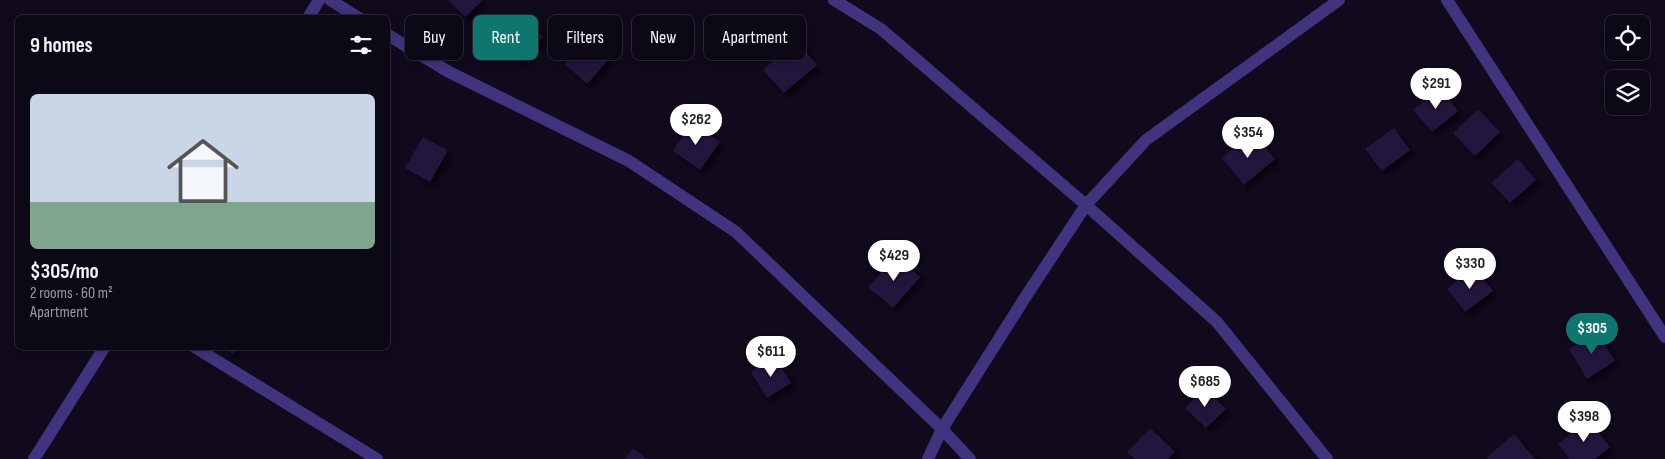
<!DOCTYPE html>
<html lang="en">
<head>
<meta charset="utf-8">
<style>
	:root { --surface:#0c0815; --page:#15111e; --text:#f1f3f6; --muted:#9a9aa0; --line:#2c2934; --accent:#0f766e }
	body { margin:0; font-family:"Sofia Sans Condensed",sans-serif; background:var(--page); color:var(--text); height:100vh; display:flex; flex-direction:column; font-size:19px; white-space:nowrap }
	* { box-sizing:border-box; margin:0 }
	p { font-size:16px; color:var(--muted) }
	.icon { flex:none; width:28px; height:28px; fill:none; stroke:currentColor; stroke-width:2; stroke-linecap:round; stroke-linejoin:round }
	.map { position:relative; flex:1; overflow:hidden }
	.sheet { position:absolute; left:15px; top:15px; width:375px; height:335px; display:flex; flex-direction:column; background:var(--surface); border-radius:8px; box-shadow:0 2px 8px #0003,0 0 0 1px var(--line) }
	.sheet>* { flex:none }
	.guide { position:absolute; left:405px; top:15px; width:475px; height:45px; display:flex; gap:10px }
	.controls { position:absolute; left:1605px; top:15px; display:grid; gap:10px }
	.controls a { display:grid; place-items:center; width:45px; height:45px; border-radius:8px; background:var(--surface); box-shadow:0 2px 8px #0003,0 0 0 1px var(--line); font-size:25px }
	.price { position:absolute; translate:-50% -42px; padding:0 11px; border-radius:18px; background:#fff; color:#222; font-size:16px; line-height:32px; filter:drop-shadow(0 1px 2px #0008) }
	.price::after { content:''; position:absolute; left:50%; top:30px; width:15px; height:11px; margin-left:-8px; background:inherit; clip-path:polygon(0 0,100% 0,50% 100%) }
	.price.on { background:var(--accent); color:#fff }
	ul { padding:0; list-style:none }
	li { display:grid; align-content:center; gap:10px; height:265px; padding:0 15px }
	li+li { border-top:1px solid var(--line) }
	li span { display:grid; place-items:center; height:155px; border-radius:8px; color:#555 }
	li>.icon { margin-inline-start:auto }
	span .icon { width:90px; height:90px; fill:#fffc; stroke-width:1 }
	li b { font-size:21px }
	h2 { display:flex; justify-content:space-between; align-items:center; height:60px; padding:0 15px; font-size:21px }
	.pill { padding:0 18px; border-radius:8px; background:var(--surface); box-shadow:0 2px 8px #0003,0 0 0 1px var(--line); font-size:18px; line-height:45px }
	.pill.on { background:var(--accent); color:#fff }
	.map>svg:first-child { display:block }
	.building { fill:#24163e; filter:url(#shadow) }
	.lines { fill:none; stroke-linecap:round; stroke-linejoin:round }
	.minor { stroke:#41337d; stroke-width:12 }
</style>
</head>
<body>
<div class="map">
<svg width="1665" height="459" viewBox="0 0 1665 459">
	<defs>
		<filter id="shadow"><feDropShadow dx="4.5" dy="4.5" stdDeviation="2.5" flood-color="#0009"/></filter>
	</defs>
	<rect width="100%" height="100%" fill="#100a1c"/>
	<!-- building -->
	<g class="building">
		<polygon points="448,0 483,0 465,17"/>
		<polygon points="521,16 543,37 519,61 497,40"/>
		<polygon points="588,39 609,59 587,84 565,64"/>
		<polygon points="796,41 817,65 784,93 763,70"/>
		<polygon points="1440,89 1458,111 1432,132 1413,110"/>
		<polygon points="1478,109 1500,132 1475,156 1453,133"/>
		<polygon points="692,123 720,142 700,170 673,151"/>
		<polygon points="1394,128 1410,150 1382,171 1365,149"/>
		<polygon points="1252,132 1275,159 1244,185 1222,158"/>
		<polygon points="423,137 448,150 430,182 405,168"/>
		<polygon points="1518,159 1536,180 1510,203 1491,183"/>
		<polygon points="896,256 920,277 893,308 868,287"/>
		<polygon points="1474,268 1493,291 1465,312 1447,289"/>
		<polygon points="1597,332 1615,361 1587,379 1569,349"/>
		<polygon points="224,348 237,348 233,354"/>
		<polygon points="775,357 791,383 767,398 751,372"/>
		<polygon points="1204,388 1226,409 1206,428 1185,408"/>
		<polygon points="1588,420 1610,447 1595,459 1570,459 1558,444"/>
		<polygon points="1150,428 1175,452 1168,459 1135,459 1127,452"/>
		<polygon points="1514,434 1535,459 1488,459 1487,457"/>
		<polygon points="633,448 647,459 625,459"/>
	</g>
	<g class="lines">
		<!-- minor -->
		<g class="minor">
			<polyline points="330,0 359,18"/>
			<polyline points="834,0 881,29 1086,205 1217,322 1327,459"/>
			<polyline points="1447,0 1665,337"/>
			<polyline points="308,18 319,0"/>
			<polyline points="388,35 449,72 629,161 736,232 942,429 970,459"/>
			<polyline points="196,348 377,459"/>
			<polyline points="34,459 104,348"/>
			<polyline points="928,459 942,429 1028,293 1086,205 1146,140 1339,0"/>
		</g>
	</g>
</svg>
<div class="controls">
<a><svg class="icon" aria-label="locate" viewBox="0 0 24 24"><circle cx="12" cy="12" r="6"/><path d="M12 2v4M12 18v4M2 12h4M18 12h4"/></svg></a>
<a><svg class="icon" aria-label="layers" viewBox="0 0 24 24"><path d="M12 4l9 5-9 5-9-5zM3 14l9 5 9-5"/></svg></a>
</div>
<b class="price" style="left:1436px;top:110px">$291</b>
<b class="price" style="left:696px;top:146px">$262</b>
<b class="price" style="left:1248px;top:159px">$354</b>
<b class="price" style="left:894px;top:282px">$429</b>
<b class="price" style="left:1470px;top:290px">$330</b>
<b class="price on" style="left:1592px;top:355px">$305</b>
<b class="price" style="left:771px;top:378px">$611</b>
<b class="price" style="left:1205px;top:408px">$685</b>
<b class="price" style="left:1584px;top:443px">$398</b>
<div class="guide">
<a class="pill">Buy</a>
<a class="pill on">Rent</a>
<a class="pill">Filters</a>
<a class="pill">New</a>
<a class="pill">Apartment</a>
</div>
<section class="sheet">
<h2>9 homes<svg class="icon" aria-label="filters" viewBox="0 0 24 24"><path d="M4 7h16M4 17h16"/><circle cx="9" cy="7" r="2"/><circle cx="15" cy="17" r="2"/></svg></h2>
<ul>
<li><span style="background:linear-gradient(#c9d6e8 70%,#7fa58c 0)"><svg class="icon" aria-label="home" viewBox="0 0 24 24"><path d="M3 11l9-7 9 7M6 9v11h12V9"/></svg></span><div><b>$305/mo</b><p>2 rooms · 60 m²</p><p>Apartment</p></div></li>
</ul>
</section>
</div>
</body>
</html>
